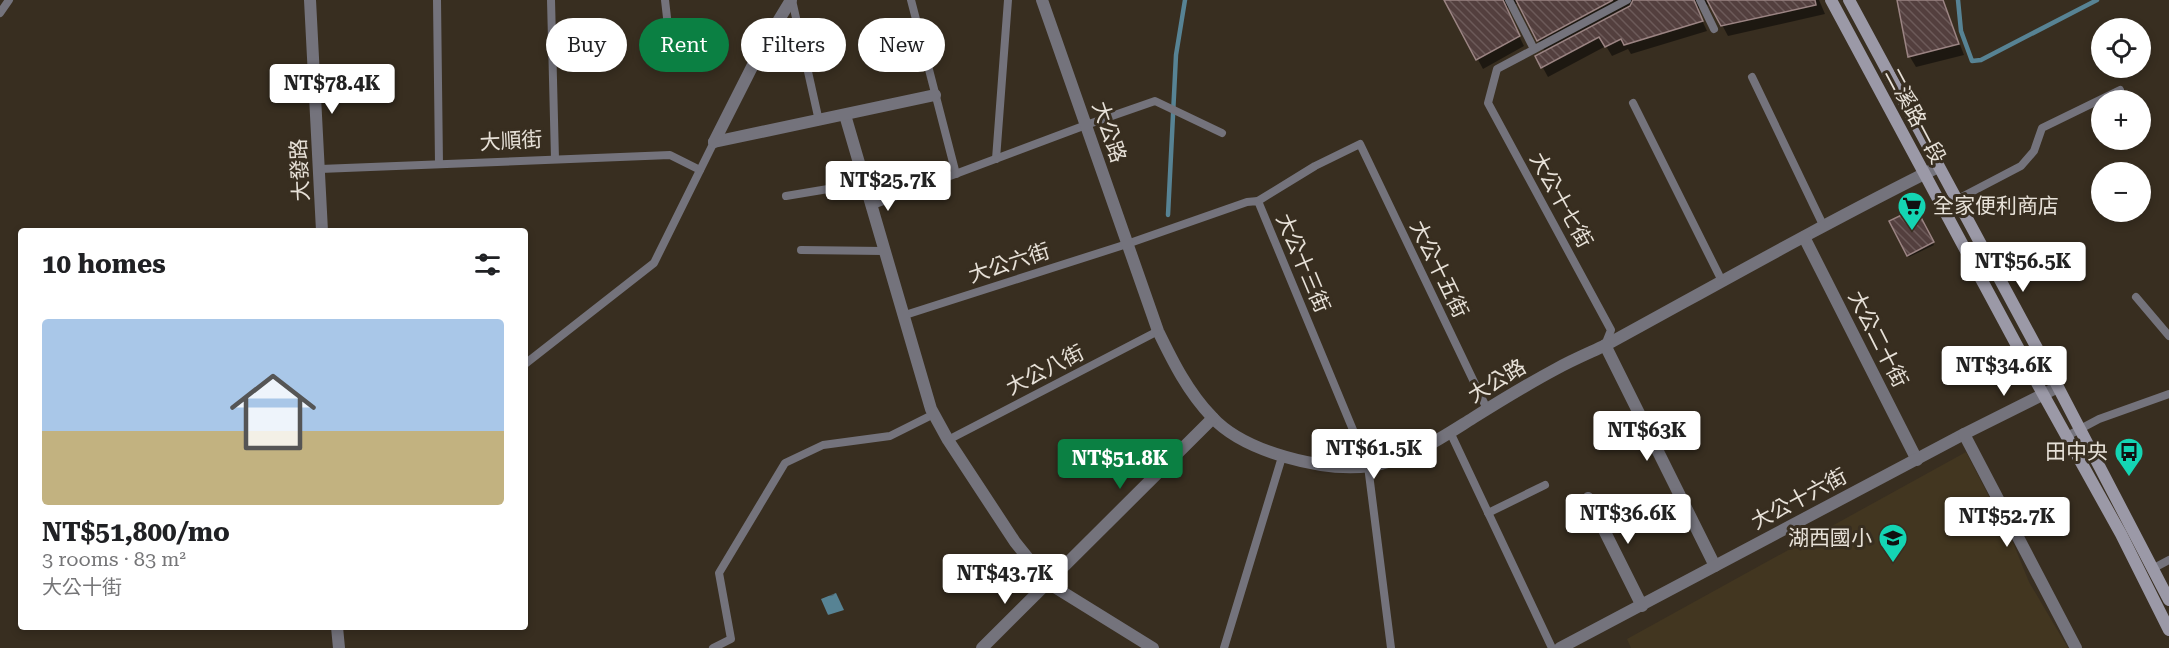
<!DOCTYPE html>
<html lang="en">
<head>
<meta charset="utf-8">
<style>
	:root { --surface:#fff; --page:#f6f6f6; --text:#202124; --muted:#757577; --line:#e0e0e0; --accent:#0b8043 }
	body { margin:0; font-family:"Roboto Serif","Noto Sans TC",serif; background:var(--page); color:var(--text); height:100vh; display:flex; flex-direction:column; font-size:22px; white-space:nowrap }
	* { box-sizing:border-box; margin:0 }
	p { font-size:20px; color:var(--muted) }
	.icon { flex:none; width:33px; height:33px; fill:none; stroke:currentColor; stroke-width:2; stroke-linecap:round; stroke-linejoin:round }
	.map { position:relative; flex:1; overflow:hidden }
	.side { position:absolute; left:18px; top:228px; width:510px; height:402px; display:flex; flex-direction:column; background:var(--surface); border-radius:6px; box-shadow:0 3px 9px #0003 }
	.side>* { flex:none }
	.guide { position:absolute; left:546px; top:18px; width:570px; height:54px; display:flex; gap:12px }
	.controls { position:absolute; left:2091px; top:18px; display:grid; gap:12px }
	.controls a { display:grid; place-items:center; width:60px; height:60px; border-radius:50%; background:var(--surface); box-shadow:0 3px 9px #0003; font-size:30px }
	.price { position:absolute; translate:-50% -51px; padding:0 14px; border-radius:6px; background:#fff; color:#222; font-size:20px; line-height:39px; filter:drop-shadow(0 2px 3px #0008) }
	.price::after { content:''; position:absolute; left:50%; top:36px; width:18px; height:14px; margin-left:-9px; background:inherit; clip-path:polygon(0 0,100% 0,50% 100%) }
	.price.on { background:var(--accent); color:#fff }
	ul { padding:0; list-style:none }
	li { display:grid; align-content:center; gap:12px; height:318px; padding:0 24px }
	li+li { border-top:2px solid var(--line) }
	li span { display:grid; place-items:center; height:186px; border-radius:6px; color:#555 }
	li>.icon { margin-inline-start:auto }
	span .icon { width:108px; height:108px; fill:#fffc; stroke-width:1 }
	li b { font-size:26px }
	h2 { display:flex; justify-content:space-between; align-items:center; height:72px; padding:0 24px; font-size:26px }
	.tag { padding:0 21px; border-radius:27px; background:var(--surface); box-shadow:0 3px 9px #0003; font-size:21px; line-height:54px }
	.tag.on { background:var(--accent); color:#fff }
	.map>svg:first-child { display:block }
	.built { fill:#423620 }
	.water { fill:url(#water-ripples) }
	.shadow { fill:#0007 }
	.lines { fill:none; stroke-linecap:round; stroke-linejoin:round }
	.stream { stroke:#578394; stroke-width:4.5 }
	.building { fill:url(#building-back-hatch); stroke:#9b8483; stroke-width:1.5 }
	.service { stroke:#74737c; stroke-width:8 }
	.minor { stroke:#74737c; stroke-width:12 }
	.tertiary { stroke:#74737c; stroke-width:12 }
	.secondary { stroke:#9b99a7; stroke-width:12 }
	.labels { text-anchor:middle; stroke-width:6; stroke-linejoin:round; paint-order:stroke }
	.street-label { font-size:21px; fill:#e7e1d8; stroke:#382e20 }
	.poi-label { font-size:21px; fill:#e7e1d8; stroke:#382e20; text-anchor:end }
</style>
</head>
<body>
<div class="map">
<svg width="2169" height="648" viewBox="0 0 2169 648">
	<defs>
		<pattern id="water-ripples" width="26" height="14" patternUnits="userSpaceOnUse" patternTransform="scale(1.5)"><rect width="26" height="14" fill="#578394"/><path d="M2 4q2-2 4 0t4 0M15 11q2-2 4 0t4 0" fill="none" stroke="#506a73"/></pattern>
		<pattern id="building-back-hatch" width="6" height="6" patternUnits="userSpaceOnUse" patternTransform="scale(1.5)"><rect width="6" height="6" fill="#533f3e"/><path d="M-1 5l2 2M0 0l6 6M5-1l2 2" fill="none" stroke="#6c5a59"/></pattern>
	</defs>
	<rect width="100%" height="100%" fill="#382e20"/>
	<!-- built -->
	<polygon class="built" points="1966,452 2014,545 2029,582 2068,648 1631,648 1627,639"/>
	<!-- water -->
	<polygon class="water" points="836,593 844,610 828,615 821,599"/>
	<!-- shadow -->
	<g class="shadow">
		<polygon points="1446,0 1819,0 1825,14 1728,36 1712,6 1704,4 1699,7 1699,14 1707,31 1631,54 1628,49 1612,56 1606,46 1548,77 1537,57 1545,52 1519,4 1513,4 1508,8 1508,14 1524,46 1483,69"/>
		<polygon points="1899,0 1943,0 1964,55 1916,67 1910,57"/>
		<polygon points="1916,210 1934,245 1909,257 1891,222"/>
	</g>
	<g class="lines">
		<!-- stream -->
		<g class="stream">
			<polyline points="1958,0 1961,31 1972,61 1981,60 2097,0"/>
			<polyline points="1168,215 1176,55 1185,0"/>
		</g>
	</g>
	<!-- building -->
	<g class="building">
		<polygon points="1444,0 1503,0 1520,36 1476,60"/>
		<polygon points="1516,0 1613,0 1537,41"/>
		<polygon points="1633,0 1694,0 1703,21 1624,45 1621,39 1605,47 1599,37 1541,68 1535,56 1630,6"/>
		<polygon points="1707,0 1815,0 1816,5 1721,26"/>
		<polygon points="1897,0 1943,0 1959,44 1908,57"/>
		<polygon points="1916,208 1934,242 1907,256 1889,221"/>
	</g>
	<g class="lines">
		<!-- service -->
		<g class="service">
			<polyline points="437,0 439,164"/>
			<polyline points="551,0 555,159"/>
			<polyline points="665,0 669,35"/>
			<polyline points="792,0 819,121"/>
			<polyline points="911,0 956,174"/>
			<polyline points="1509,0 1534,49"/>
			<polyline points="1700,0 1714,29"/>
			<polyline points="0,13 9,0"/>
			<polyline points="1752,77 1824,227"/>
			<polyline points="1633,103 1722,281"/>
			<polyline points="996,159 1008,0"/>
			<polyline points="320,169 670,155 700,170"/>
			<polyline points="786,196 864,183"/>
			<polyline points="1956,200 2021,166 2034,151 2042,128 2120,90"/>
			<polyline points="1258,201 1315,166 1360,144 1487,409"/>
			<polyline points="870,206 1086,125 1155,101 1222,133"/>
			<polyline points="801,250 883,251"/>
			<polyline points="2136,297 2169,336"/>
			<polyline points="902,316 1127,244 1247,202 1258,201 1368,466 1391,648"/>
			<polyline points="1605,345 1611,330 1488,103 1497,69 1627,0"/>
			<polyline points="525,364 654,263 714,142"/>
			<polyline points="1450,432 1552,648"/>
			<polyline points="2067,436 2099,419 2169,394"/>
			<polyline points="948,440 1158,331"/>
			<polyline points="1488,513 1545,485"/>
			<polyline points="2152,569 2169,560"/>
			<polyline points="713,648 731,639 719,573 785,463 823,445 890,436 934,414"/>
			<polyline points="1224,648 1282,457"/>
		</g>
		<!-- minor -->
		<g class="minor">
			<path d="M1042,0L1158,331C1173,362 1188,392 1212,417C1244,452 1323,472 1370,466C1408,461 1441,438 1473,418C1500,401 1528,384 1556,369C1572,360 1589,353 1606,345C1716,285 1825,223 1938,167"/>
			<polyline points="845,115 931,409 948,440 1015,542 1048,583 1153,648"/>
			<polyline points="714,142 935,95"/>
			<polyline points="714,142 760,51 791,0"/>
			<polyline points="1804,237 1917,460"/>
			<polyline points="1605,345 1715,566"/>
			<polyline points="1588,498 1642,606"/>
			<polyline points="982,648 1213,418"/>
			<polyline points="1560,648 1964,434"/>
		</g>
		<!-- tertiary -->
		<g class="tertiary">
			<polyline points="310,0 322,231"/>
			<polyline points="2058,387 1964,434 2076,648"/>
			<polyline points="337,627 339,648"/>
		</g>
		<!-- secondary -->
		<g class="secondary">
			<polyline points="1831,0 2043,394 2121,534 2169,630"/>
			<polyline points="1849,0 2058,387 2169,600"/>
		</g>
	</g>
	<!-- icons -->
	<defs>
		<g id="supermarket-pin" transform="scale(1.5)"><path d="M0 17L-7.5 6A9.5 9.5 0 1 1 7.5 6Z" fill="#14d5b3" stroke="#382e20"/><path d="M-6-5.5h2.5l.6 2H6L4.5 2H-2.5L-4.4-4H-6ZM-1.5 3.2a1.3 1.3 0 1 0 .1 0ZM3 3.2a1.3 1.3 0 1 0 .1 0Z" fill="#111"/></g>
		<g id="bus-pin" transform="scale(1.5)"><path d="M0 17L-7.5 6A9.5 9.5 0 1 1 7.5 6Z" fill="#14d5b3" stroke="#382e20"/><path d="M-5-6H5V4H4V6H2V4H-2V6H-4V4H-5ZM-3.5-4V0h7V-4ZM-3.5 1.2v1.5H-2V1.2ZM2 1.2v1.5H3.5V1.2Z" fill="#111"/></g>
		<g id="school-pin" transform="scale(1.5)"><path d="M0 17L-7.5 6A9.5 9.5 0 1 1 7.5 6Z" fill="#14d5b3" stroke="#382e20"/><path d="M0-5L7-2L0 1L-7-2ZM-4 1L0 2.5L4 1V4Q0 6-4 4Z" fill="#111"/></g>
	</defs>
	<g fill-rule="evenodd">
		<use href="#supermarket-pin" x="1912" y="206"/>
		<use href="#bus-pin" x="2129" y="452"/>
		<use href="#school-pin" x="1893" y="538"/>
	</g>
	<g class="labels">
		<!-- street labels -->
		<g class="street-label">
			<text transform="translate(1915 116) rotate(62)" y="7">二溪路一段</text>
			<text transform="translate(1109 132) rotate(71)" y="7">大公路</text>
			<text transform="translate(511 141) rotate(-3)" y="7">大順街</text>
			<text transform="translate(300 170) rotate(-93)" y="7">大發路</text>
			<text transform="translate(1561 200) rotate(61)" y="7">大公十七街</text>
			<text transform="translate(1009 263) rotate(-18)" y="7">大公六街</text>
			<text transform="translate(1303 263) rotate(67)" y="7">大公十三街</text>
			<text transform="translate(1439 269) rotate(64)" y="7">大公十五街</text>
			<text transform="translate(1878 339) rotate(63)" y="7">大公二十街</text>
			<text transform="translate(1045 370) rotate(-27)" y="7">大公八街</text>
			<text transform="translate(1497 381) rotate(-31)" y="7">大公路</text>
			<text transform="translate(1799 499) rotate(-28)" y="7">大公十六街</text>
		</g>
		<!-- poi labels -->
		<g class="poi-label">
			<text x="1933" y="213" text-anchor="start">全家便利商店</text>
			<text x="2108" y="459">田中央</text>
			<text x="1872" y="545">湖西國小</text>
		</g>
	</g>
</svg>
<div class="controls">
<a><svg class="icon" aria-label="locate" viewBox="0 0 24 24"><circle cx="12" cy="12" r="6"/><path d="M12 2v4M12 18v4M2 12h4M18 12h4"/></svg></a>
<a>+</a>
<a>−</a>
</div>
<b class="price" style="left:332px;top:115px">NT$78.4K</b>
<b class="price" style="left:888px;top:212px">NT$25.7K</b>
<b class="price" style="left:2023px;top:293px">NT$56.5K</b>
<b class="price" style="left:2004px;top:397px">NT$34.6K</b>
<b class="price" style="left:1647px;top:462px">NT$63K</b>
<b class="price" style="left:1374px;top:480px">NT$61.5K</b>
<b class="price on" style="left:1120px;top:490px">NT$51.8K</b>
<b class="price" style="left:1628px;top:545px">NT$36.6K</b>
<b class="price" style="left:2007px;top:548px">NT$52.7K</b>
<b class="price" style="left:1005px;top:605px">NT$43.7K</b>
<div class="guide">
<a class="tag">Buy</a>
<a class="tag on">Rent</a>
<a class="tag">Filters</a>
<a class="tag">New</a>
</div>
<section class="side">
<h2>10 homes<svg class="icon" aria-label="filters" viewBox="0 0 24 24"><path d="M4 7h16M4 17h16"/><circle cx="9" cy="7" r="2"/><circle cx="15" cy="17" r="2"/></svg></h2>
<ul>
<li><span style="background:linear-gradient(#a9c7e8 60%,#c2b280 0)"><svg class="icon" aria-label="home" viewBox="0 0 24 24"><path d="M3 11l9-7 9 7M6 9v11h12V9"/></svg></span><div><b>NT$51,800/mo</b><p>3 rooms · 83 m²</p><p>大公十街</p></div></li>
</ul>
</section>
</div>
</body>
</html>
